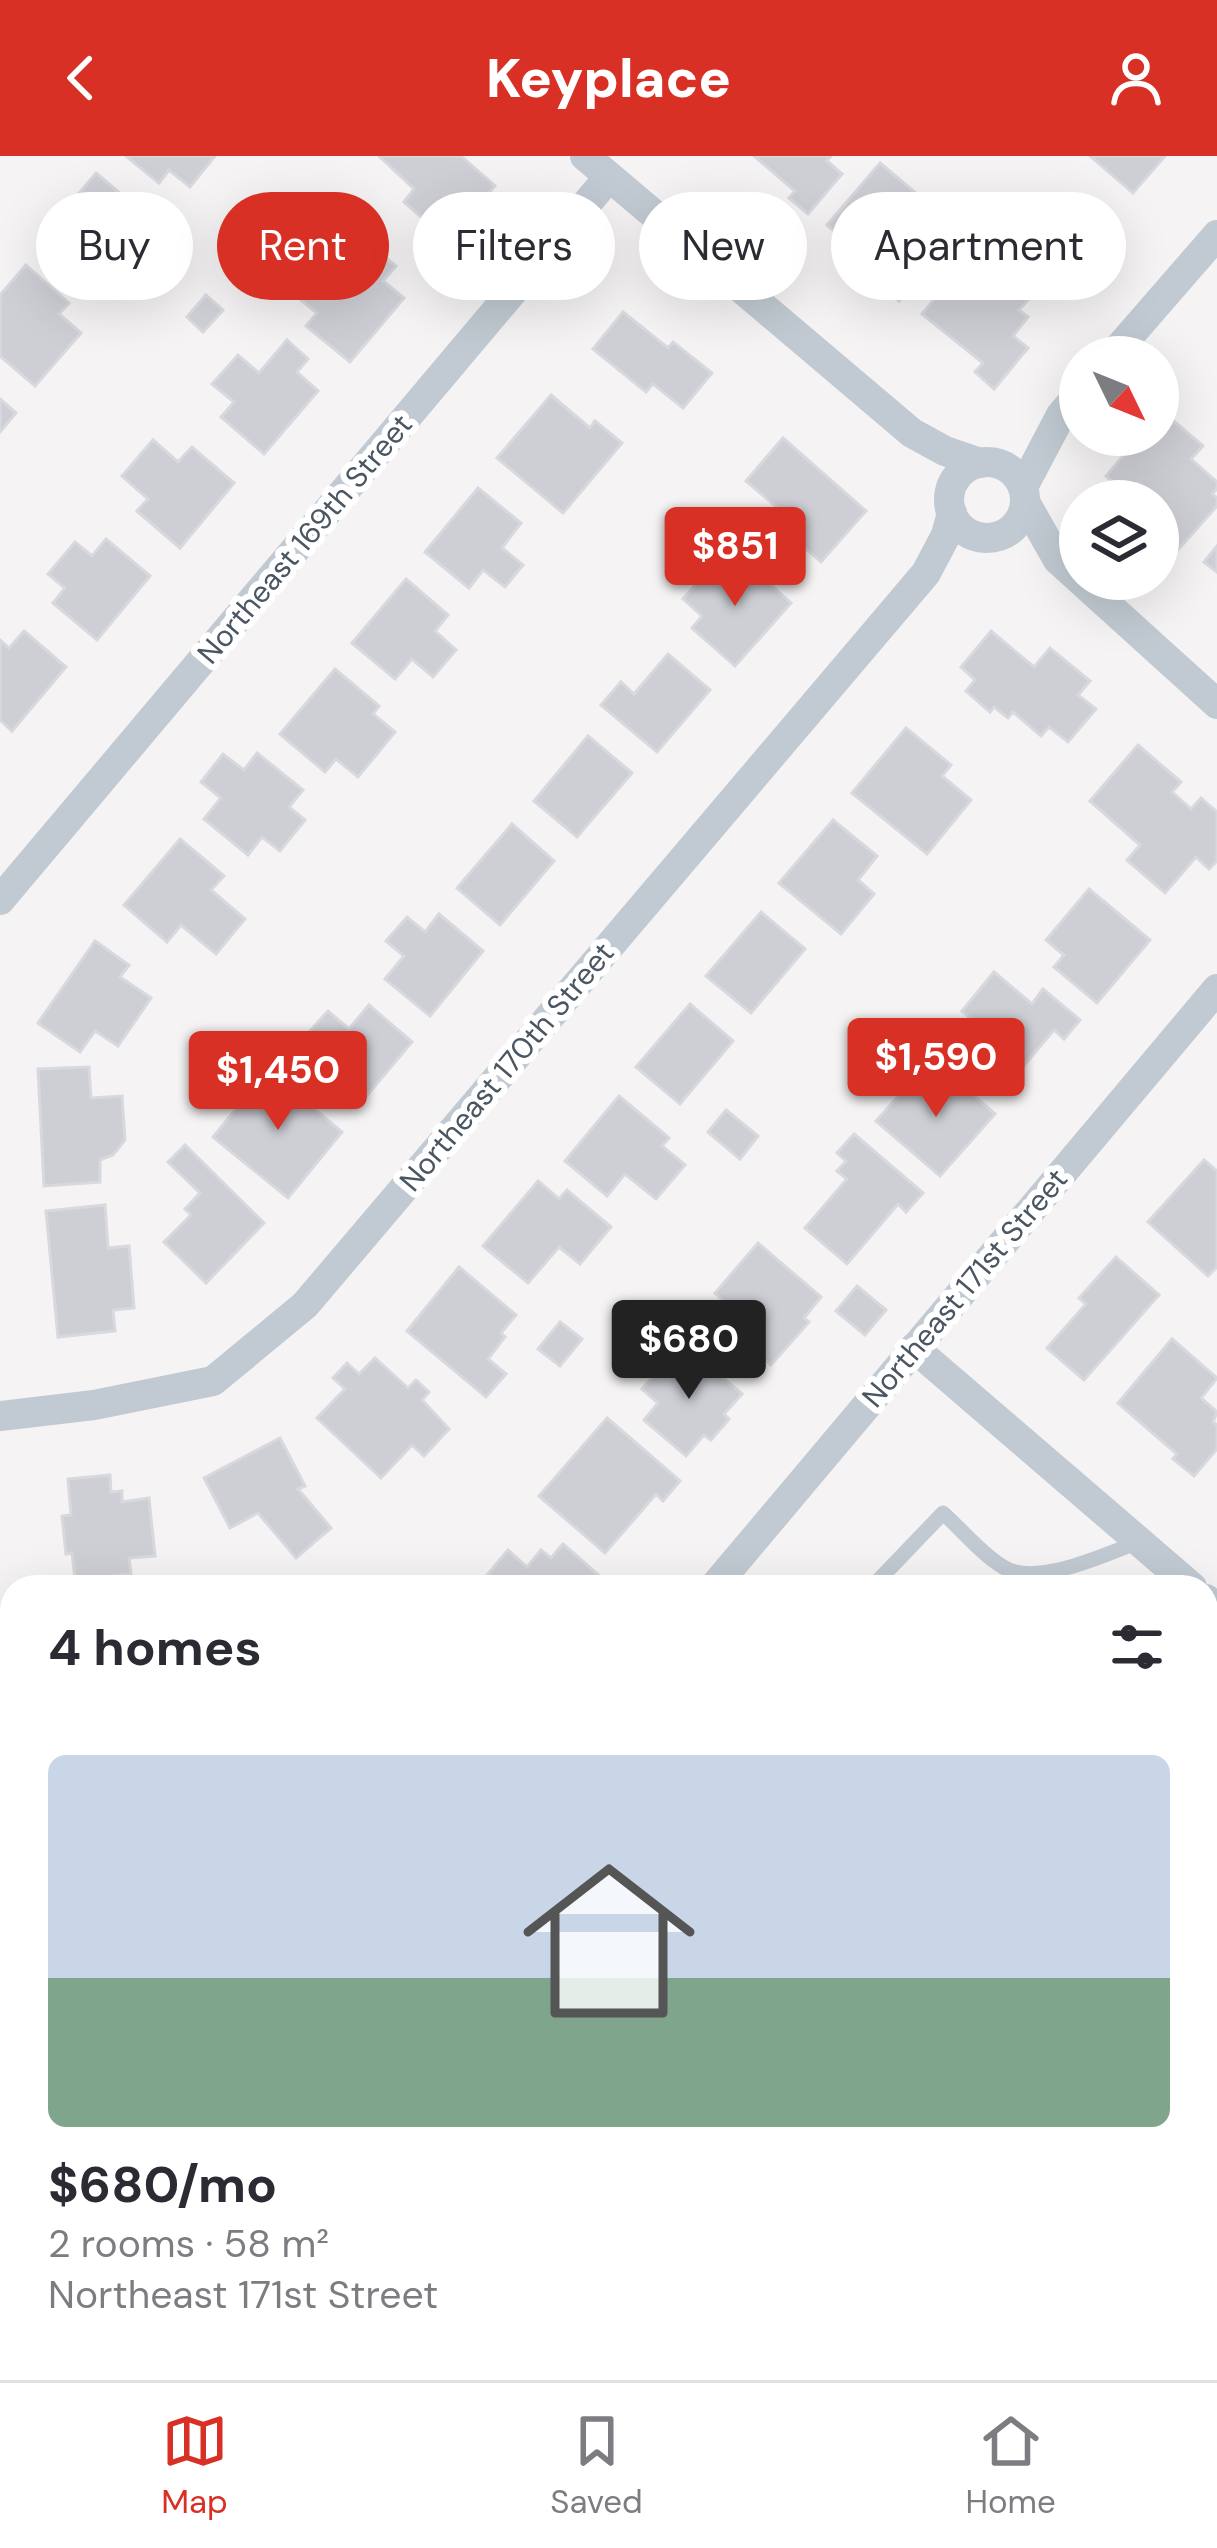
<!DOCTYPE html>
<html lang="en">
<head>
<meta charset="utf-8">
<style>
	:root { --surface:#fff; --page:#f7f7f7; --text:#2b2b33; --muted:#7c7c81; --line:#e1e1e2; --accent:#d93025 }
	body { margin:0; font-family:"DM Sans",sans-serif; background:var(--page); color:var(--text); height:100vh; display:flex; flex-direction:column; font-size:45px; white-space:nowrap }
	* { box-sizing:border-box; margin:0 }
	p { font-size:39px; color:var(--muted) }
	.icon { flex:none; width:66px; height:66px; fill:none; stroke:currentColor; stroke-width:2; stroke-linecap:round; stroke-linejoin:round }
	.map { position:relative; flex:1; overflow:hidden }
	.sheet { position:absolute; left:0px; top:1419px; width:1218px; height:807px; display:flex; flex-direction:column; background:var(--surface); border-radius:36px 36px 0 0; box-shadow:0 12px 48px #0002 }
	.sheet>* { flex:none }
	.banner { position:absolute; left:36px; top:36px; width:1146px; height:108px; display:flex; gap:24px }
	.needle { width:78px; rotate:133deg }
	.fabs { position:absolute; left:1059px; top:180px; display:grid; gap:24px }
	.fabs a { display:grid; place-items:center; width:120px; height:120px; border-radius:50%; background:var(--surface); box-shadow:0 12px 48px #0002; font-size:60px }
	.price { position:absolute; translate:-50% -102px; padding:0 27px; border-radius:12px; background:var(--accent); color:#fff; font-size:39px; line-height:78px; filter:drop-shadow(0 3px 6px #0008) }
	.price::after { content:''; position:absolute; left:50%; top:72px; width:36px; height:27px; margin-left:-18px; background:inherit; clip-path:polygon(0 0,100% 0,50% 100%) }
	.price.on { background:#222; color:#fff }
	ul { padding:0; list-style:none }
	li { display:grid; align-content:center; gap:24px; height:636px; padding:0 48px }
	li span { display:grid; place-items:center; height:372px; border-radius:18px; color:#555 }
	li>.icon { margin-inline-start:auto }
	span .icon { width:216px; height:216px; fill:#fffc; stroke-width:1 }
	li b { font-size:51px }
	h2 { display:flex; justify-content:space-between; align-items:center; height:144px; padding:0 48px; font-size:51px }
	.chip { padding:0 42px; border-radius:54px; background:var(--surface); box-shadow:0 12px 48px #0002; font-size:42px; line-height:108px }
	.chip.on { background:var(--accent); color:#fff }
	header { display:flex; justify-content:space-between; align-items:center; height:156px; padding:0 48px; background:var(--accent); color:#fff; font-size:54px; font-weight:800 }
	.dock { display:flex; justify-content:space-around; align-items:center; height:168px; border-top:3px solid var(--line); background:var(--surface); font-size:33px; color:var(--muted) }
	.dock a { display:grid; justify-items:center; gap:6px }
	.dock .on { color:var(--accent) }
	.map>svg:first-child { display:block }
	.building { fill:#cdcfd5; stroke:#d7d9de; stroke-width:3 }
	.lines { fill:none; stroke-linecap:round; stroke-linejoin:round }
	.lane { stroke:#c1cad2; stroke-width:15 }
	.street { stroke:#c1cad2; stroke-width:30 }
	.labels { text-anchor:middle; stroke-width:12; stroke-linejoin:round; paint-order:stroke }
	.street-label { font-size:30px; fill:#4a5661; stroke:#fff }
</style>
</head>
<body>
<header><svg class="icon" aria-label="back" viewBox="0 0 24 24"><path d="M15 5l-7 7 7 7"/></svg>Keyplace<svg class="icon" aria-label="person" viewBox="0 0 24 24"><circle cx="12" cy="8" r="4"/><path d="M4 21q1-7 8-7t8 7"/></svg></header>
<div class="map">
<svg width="1217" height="2224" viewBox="0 0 1217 2224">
	<rect width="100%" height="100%" fill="#f5f3f3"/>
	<!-- building -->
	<g class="building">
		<polygon points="126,0 215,0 190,31 169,14 159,27"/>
		<polygon points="379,0 461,0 495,30 448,84 404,46 414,33"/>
		<polygon points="754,0 831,0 827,5 842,18 808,58 789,42 795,35"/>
		<polygon points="1090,0 1165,0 1133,37"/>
		<polygon points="880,7 937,55 920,76 928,82 919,93 934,105 899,145 880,128 887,120 827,69"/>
		<polygon points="96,17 141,55 134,63 155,81 108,136 42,81"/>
		<polygon points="341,85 361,101 370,89 396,110 383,125 404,142 350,206 306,170 317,157 295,139"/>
		<polygon points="26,109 69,147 59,158 81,177 35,230 0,200 0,139"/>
		<polygon points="988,109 1029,143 1019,154 1028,161 1013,180 1028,192 994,233 975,216 983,207 922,158 958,114 973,126"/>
		<polygon points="206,139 223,154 203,176 187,161"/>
		<polygon points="623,156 668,192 673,186 712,217 683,252 653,228 646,236 593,193"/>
		<polygon points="287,184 308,203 297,216 318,235 264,298 221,261 234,246 212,228 238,199 259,217"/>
		<polygon points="551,239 590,272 595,265 622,287 563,357 497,302"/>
		<polygon points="0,243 16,257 0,276"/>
		<polygon points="1162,255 1203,290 1191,303 1217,326 1217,333 1212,338 1217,342 1217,350 1177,395 1160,380 1167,373 1158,365 1158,345 1135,345 1106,320 1141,279 1158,279 1158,259"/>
		<polygon points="783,282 866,355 821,406 777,368 786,359 746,325"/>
		<polygon points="153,284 178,306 192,291 234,327 180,392 137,355 148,343 122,320"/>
		<polygon points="478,332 521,367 502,392 523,409 505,431 483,414 469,432 425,396"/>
		<polygon points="106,383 150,420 97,484 53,447 65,432 48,418 75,386 92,400"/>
		<polygon points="1217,390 1217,416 1204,406"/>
		<polygon points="718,404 737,420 747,408 791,447 735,510 692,472 702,460 683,443"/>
		<polygon points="406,423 448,459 435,475 456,494 433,521 412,503 395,523 352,487"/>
		<polygon points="24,475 66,511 12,575 0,564 0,484 9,492"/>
		<polygon points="991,475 1034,511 1050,492 1090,525 1078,539 1096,553 1068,586 1049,571 1041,580 1013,556 1008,562 994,551 990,556 966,535 975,524 961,511"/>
		<polygon points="668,498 710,534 657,596 601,549 621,526 634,538"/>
		<polygon points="335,513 379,550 373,558 395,576 358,621 336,603 325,616 280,578"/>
		<polygon points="906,572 951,609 942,620 971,644 927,698 852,637"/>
		<polygon points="588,580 632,617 577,681 534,645"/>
		<polygon points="1138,589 1181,626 1172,636 1191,653 1201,642 1217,656 1217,705 1209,713 1196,701 1165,737 1127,704 1140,689 1090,645"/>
		<polygon points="257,597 303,634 289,651 305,664 280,695 262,681 248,699 204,663 221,642 201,626 223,598 244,614"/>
		<polygon points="833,664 877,700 858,724 874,738 841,778 779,727"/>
		<polygon points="512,668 554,705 500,769 457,732"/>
		<polygon points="180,683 224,720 211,734 245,763 216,798 181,769 167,786 124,749"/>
		<polygon points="1089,733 1150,784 1097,847 1054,811 1064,799 1046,784"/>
		<polygon points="761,756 805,793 751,857 706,820"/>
		<polygon points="439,758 483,795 430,860 385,823 404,800 386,785 407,761 425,776"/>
		<polygon points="95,785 129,809 120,821 151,842 118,890 95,875 80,896 38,867"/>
		<polygon points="994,816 1032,848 1043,833 1080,864 1064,883 1054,874 1010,926 997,915 1002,909 991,900 1001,888 962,855"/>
		<polygon points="690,848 733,885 680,948 636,911"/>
		<polygon points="369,849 412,886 359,949 316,913 331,896 308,877 328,855 349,873"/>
		<polygon points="271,910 304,937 301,942 342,976 288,1042 213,981"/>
		<polygon points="89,911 91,942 122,940 125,984 113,999 100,1004 100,1026 44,1030 38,913"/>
		<polygon points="930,913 946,927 952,921 995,958 940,1020 876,965 910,927 915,930"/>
		<polygon points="619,940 669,982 662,990 685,1009 656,1043 625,1018 607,1040 565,1005"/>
		<polygon points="726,954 758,980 740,1003 708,976"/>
		<polygon points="854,978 923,1037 906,1056 898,1048 847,1108 805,1072 847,1023 837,1015 846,1005 837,997"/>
		<polygon points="185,989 264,1067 206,1127 164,1086 191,1059 185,1053 200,1037 168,1006"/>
		<polygon points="1204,1004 1217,1015 1217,1111 1208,1120 1148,1066"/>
		<polygon points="538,1025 559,1043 567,1034 611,1071 580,1108 559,1091 528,1127 483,1090"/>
		<polygon points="105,1049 108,1092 129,1090 134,1152 113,1154 115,1175 58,1181 46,1055"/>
		<polygon points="758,1087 821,1141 804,1162 809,1166 771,1209 723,1167 734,1154 715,1137"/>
		<polygon points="1116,1101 1159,1139 1084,1224 1047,1192 1086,1148 1079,1142"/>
		<polygon points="459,1111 516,1159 501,1177 505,1181 488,1203 506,1218 486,1241 407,1175"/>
		<polygon points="857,1130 886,1154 865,1179 836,1155"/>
		<polygon points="560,1166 582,1183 560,1210 538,1193"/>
		<polygon points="1172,1183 1217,1222 1201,1242 1217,1256 1213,1266 1217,1269 1217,1293 1194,1320 1173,1303 1177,1298 1118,1247"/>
		<polygon points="689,1193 742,1238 724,1258 729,1263 711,1284 704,1279 686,1300 644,1264 658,1247 642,1233 666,1205 673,1211"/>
		<polygon points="375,1202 408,1232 416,1224 429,1236 422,1244 449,1273 424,1300 412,1289 381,1322 317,1262 345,1233 333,1222 347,1207 359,1218"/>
		<polygon points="607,1262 680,1325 663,1345 656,1338 605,1397 539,1340"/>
		<polygon points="280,1282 305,1330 298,1333 331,1372 296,1402 258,1357 230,1372 204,1322"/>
		<polygon points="110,1319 111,1336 122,1335 122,1346 149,1342 155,1400 129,1402 131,1418 75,1424 72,1397 66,1398 62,1360 71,1359 68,1323"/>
		<polygon points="563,1388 603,1423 596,1431 489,1431 482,1425 508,1394 527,1411 541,1394 551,1402"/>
		<polygon points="1206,1641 1217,1683 1206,1688"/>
		<polygon points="1217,1729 1217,1805 1206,1808 1206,1732"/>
		<polygon points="0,1856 12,1860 12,1881 0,1917"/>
		<polygon points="1217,1857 1217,1933 1206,1936 1206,1860"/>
		<polygon points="12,2041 12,2125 0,2115 0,2055"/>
		<polygon points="176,2214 209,2214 221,2224 171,2224 169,2223"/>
		<polygon points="914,2214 1001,2214 1004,2224 944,2224 941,2215 916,2222"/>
	</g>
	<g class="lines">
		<!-- lane -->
		<g class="lane">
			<path d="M872,1431L943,1357C961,1373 988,1405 1009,1414C1044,1428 1105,1398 1139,1386"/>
			<polyline points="484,2214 495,2224"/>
		</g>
		<!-- street -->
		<g class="street">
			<polyline points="585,0 912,277 945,295 980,307"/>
			<polyline points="1111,201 1217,79"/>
			<circle cx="987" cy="344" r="38"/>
			<polyline points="1023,331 1061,259 1080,237"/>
			<polyline points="1025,346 1058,404 1217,548"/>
			<polyline points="0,744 609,21"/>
			<polyline points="914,1192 1192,1431"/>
			<polyline points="0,1260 94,1249 213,1225 305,1149 926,417 946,379 952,357"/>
			<polyline points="714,1431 1217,833"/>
			<polyline points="1206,1443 1217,1453"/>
			<polyline points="0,1625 7,1739 12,1743"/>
			<polyline points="328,2214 340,2224"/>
			<polyline points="50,2224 58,2214"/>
		</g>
	</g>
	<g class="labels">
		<!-- street labels -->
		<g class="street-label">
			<text transform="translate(305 383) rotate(-50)" y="10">Northeast 169th Street</text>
			<text transform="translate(507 911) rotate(-50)" y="10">Northeast 170th Street</text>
			<text transform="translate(965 1132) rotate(-50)" y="10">Northeast 171st Street</text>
		</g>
	</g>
</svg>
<div class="fabs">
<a><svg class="needle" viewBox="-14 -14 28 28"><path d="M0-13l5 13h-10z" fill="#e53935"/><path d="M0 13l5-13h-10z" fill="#7c7c81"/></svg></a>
<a><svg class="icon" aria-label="layers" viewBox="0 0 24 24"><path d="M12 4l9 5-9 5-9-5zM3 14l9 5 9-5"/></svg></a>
</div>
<b class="price" style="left:735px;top:453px">$851</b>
<b class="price" style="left:936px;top:964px">$1,590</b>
<b class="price" style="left:278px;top:977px">$1,450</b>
<b class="price on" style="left:689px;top:1246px">$680</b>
<div class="banner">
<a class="chip">Buy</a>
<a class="chip on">Rent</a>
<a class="chip">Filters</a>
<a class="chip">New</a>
<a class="chip">Apartment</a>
</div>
<section class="sheet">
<h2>4 homes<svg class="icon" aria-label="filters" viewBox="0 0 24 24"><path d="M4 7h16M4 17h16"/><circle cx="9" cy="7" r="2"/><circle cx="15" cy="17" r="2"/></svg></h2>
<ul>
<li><span style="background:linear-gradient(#c9d6e8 60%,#7fa58c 0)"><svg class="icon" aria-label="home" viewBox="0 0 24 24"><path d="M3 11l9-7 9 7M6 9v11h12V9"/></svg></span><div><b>$680/mo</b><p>2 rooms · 58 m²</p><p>Northeast 171st Street</p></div></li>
</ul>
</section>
</div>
<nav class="dock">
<a class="on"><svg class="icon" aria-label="map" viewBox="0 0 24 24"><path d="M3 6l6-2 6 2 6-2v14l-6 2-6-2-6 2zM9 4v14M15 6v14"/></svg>Map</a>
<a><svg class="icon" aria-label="saved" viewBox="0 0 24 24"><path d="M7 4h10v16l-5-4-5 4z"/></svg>Saved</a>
<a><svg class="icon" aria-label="home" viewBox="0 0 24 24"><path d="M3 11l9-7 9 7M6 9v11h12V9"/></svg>Home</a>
</nav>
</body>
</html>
